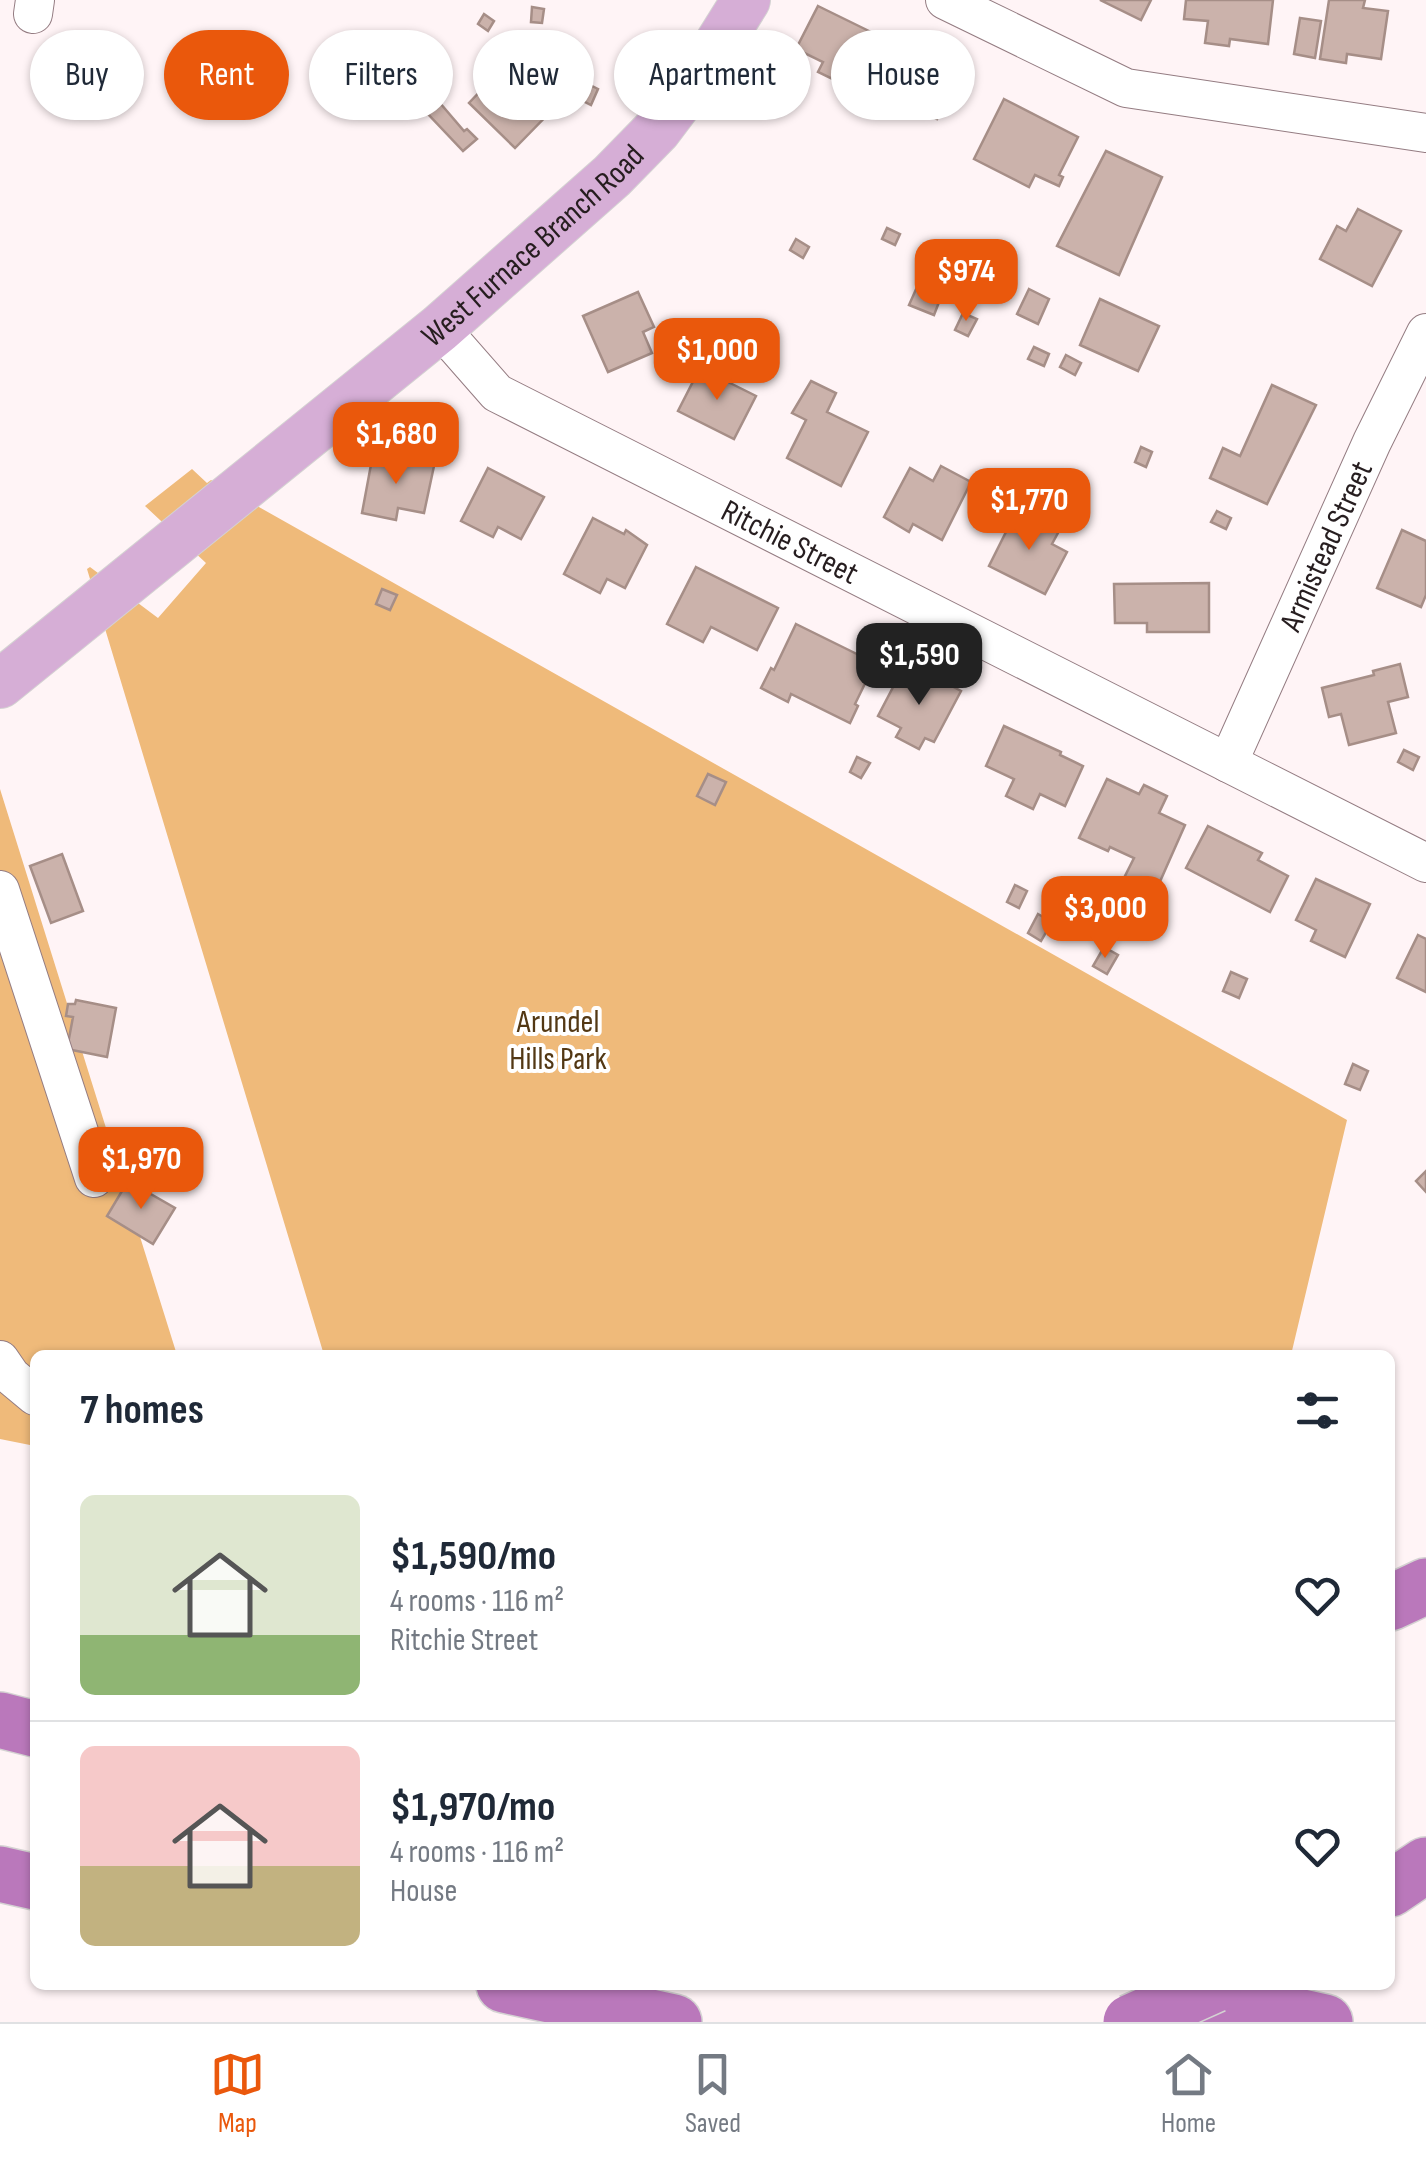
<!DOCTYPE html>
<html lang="en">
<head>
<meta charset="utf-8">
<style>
	:root { --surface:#fff; --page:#f2f2f3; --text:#1f2937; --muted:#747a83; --line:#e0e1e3; --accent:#ea580c }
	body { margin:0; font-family:"Sofia Sans Condensed",sans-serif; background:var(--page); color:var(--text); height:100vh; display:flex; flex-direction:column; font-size:38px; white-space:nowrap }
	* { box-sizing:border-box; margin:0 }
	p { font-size:32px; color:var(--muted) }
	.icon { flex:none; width:55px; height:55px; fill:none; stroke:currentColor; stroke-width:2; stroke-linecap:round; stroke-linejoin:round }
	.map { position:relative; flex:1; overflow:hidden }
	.sheet { position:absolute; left:30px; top:1350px; width:1365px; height:640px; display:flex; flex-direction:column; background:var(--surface); border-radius:15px; box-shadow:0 2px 8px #0004 }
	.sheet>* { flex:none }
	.banner { position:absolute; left:30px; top:30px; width:1368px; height:90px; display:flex; gap:20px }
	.price { position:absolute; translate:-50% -85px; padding:0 22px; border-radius:20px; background:var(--accent); color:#fff; font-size:32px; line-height:65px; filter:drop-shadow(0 2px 5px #0008) }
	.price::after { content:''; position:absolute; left:50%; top:60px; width:30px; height:22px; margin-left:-15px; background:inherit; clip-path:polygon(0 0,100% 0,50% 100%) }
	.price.selected { background:#222; color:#fff }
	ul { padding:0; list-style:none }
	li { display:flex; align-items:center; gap:30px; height:250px; padding:0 50px }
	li+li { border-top:2px solid var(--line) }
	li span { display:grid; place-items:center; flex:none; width:280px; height:200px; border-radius:15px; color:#555 }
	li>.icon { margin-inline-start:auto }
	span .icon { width:120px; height:120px; fill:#fffc; stroke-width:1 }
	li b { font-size:42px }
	h2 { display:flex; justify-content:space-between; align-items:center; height:120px; padding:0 50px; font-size:42px }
	.chip { padding:0 35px; border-radius:45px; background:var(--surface); box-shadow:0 2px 8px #0004; font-size:35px; line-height:90px }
	.chip.selected { background:var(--accent); color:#fff }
	.tab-bar { display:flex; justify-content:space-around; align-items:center; height:140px; border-top:2px solid var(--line); background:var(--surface); font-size:28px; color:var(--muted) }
	.tab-bar a { display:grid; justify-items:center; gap:5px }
	.tab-bar .selected { color:var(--accent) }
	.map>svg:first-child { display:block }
	.green { fill:#efba7a }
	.building { fill:#cbb2ab; stroke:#a68e87; stroke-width:2.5 }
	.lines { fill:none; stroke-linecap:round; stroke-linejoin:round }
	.minor-casing { stroke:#947c82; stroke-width:40 }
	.major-casing { stroke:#d4d2d2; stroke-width:50 }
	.highway-casing { stroke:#d4d2d2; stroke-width:58 }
	.minor { stroke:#fff; stroke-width:38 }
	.major { stroke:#d6aed6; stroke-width:48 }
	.highway { stroke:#ba78bb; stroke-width:55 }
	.highway-bridge-casing { stroke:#d4d2d2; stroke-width:58; stroke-linecap:butt }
	.highway-bridge { stroke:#ba78bb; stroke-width:55 }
	.labels { text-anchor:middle; stroke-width:8; stroke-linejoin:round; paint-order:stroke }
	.street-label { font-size:32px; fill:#261d1f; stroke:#fff }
	.park-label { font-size:32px; fill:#533814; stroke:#fff }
</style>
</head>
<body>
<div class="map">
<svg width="1426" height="2022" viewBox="0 0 1426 2022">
	<rect width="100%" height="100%" fill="#fff4f6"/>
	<!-- green -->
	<g class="green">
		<polygon points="192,469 207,483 211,480 1347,1120 1291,1355 324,1355 87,569 90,567 158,618 206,563 145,506"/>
		<polygon points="0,789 177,1355 35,1355 35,1446 0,1439"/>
	</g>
	<!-- building -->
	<g class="building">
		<polygon points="1100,0 1151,0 1141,20"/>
		<polygon points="1186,0 1273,0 1268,44 1230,39 1229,46 1205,43 1208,21 1184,19"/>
		<polygon points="1329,0 1365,0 1363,8 1388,11 1381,59 1347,54 1346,63 1320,59"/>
		<polygon points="818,6 873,33 849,87 818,72 823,62 796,49"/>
		<polygon points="532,7 544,9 542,23 531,22"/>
		<polygon points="484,14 494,21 488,31 478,24"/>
		<polygon points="1300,18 1321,21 1315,58 1294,54"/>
		<polygon points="904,48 959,75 937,119 882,92"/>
		<polygon points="515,62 558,104 515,148 469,103 490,81 499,90 507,81 501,76"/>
		<polygon points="568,74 598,89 591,105 561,90"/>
		<polygon points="1004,99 1078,137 1059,175 1063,177 1059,186 1035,175 1029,187 974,159"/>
		<polygon points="440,103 464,131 467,129 477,139 463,151 428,114"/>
		<polygon points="1106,151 1162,177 1119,275 1057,246"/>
		<polygon points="1358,209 1401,231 1372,286 1320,259 1337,226 1346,231"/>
		<polygon points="887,228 900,234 895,245 882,239"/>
		<polygon points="796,239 809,247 803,258 790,250"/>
		<polygon points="917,287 941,297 934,315 909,305"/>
		<polygon points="1029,289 1049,299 1038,324 1017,314"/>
		<polygon points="638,292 654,327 643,332 652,353 608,372 583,316"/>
		<polygon points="1100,299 1159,326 1138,371 1080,345"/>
		<polygon points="963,313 977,319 968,336 955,330"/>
		<polygon points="1034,347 1049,354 1044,366 1028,359"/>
		<polygon points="1066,355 1081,363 1075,375 1060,367"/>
		<polygon points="700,368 756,396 734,439 678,411"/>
		<polygon points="811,381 836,393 827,412 868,432 841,486 787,458 806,420 792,413"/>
		<polygon points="1272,385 1316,405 1267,504 1210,478 1223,448 1240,456"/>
		<polygon points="1141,447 1152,452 1146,467 1135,462"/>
		<polygon points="373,454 434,466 424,513 398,508 396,520 362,513"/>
		<polygon points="941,466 971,482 942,540 913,524 909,532 884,517 910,468 933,481"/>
		<polygon points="488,468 544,497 521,539 498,527 493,537 461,521"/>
		<polygon points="1017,510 1059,531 1052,544 1067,552 1045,594 989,566"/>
		<polygon points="1217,511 1231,518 1226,529 1211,522"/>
		<polygon points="593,518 624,534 626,530 647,545 625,588 607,579 600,593 564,574"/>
		<polygon points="1402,530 1426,541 1426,595 1421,607 1377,588"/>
		<polygon points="696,567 778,608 757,650 711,627 703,642 667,624"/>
		<polygon points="1209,583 1209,632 1147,632 1147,623 1115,623 1114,584"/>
		<polygon points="382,589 397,595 390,610 376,604"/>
		<polygon points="796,624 875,663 855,704 858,706 850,723 791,694 788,702 761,688 771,668 774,670"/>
		<polygon points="1400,664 1408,697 1388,702 1396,733 1349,745 1341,714 1329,717 1322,688 1374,675 1373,671"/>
		<polygon points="901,672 928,687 933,676 961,691 934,742 925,738 919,749 896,737 901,728 878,716"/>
		<polygon points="1004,726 1061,752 1060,755 1083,766 1065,806 1040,794 1033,809 1006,796 1014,779 986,766"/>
		<polygon points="1404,750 1419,757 1413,770 1398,762"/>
		<polygon points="857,757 870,763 861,778 850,772"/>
		<polygon points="708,774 726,782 715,805 697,796"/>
		<polygon points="1107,779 1139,794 1144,785 1167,796 1159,813 1185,825 1154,895 1123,880 1134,858 1110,847 1108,851 1079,838"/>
		<polygon points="1208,826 1262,853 1258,860 1288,876 1270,912 1186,868"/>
		<polygon points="62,854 83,911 51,923 30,866"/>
		<polygon points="1316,879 1370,904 1345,957 1311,941 1316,930 1296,920"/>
		<polygon points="1015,885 1027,891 1019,908 1007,902"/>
		<polygon points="1038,914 1052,922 1041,941 1028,933"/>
		<polygon points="1418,935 1426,939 1426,992 1397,978"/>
		<polygon points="1104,947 1118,955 1107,974 1093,966"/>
		<polygon points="1231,972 1247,979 1239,998 1223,991"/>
		<polygon points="76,1000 116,1008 107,1057 67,1049 73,1017 66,1016 68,1004 75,1004"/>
		<polygon points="1353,1064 1368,1071 1360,1090 1345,1084"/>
		<polygon points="1426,1171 1426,1192 1416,1181"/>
		<polygon points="128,1181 175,1208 153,1244 107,1216"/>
	</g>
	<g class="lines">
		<!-- minor casing -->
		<g class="minor-casing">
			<g id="minor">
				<polyline points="945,0 1126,88 1426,133"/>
				<polyline points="33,14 35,0"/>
				<path id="s1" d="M440,328L497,393L1426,863"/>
				<path id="s2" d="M1228,763L1372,442L1426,333"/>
				<polyline points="0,890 94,1178"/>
				<polyline points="0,1360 11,1376 35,1396"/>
			</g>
		</g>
		<!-- major casing -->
		<g class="major-casing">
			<g id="major">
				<path id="s3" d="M0,684L440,328L612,176L657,130L703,69L746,0"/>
			</g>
		</g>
		<!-- highway casing -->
		<g class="highway-casing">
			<g id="highway">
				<polyline points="1390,1603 1426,1586"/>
				<polyline points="0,1720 35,1729"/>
				<polyline points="0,1874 35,1882"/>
				<polyline points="1390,1889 1426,1865"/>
				<polyline points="504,1985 674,2022"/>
				<polyline points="1162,1986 1325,2022"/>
			</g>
		</g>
		<!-- minor -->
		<use href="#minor" class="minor"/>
		<!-- major -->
		<use href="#major" class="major"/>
		<!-- highway -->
		<use href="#highway" class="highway"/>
		<!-- highway-bridge casing -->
		<g class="highway-bridge-casing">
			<polyline id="highway-bridge" points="1131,2022 1214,1985"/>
		</g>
		<!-- highway-bridge -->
		<use href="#highway-bridge" class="highway-bridge"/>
	</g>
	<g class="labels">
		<!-- street labels -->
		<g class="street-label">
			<text dy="11" stroke="none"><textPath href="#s3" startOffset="690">West Furnace Branch Road</textPath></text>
			<text dy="11" stroke="none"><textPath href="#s1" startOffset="415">Ritchie Street</textPath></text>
			<text dy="11" stroke="none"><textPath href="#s2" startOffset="238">Armistead Street</textPath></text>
		</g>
		<!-- park labels -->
		<g class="park-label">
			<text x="558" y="1032">Arundel<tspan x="558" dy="37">Hills Park</tspan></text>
		</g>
	</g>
</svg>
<b class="price" style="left:966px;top:324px">$974</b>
<b class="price" style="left:717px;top:403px">$1,000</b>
<b class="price" style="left:396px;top:487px">$1,680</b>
<b class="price" style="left:1029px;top:553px">$1,770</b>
<b class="price selected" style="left:919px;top:708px">$1,590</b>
<b class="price" style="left:1105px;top:961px">$3,000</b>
<b class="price" style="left:141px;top:1212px">$1,970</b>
<div class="banner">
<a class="chip">Buy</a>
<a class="chip selected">Rent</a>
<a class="chip">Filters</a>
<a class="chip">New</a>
<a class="chip">Apartment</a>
<a class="chip">House</a>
</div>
<section class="sheet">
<h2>7 homes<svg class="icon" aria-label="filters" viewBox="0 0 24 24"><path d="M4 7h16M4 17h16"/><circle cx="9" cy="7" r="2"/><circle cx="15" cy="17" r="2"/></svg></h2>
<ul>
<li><span style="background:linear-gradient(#dfe7d0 70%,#8fb573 0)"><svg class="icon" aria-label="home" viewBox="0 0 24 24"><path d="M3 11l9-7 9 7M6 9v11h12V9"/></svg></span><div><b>$1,590/mo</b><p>4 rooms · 116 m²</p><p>Ritchie Street</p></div><svg class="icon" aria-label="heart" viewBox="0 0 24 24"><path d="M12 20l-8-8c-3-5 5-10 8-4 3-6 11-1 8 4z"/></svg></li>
<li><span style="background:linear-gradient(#f6c9c9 60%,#c2b280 0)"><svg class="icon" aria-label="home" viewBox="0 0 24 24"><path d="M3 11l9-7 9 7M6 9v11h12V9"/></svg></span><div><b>$1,970/mo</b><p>4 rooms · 116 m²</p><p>House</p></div><svg class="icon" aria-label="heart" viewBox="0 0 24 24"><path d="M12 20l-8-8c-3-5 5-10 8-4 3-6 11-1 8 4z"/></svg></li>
</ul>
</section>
</div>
<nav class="tab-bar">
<a class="selected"><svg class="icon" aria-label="map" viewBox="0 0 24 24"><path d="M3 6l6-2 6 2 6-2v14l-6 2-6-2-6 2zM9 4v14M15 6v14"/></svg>Map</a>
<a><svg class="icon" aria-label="saved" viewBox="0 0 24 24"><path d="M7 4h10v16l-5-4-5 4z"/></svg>Saved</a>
<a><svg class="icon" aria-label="home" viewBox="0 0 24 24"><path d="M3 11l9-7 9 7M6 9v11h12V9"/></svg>Home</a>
</nav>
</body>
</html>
